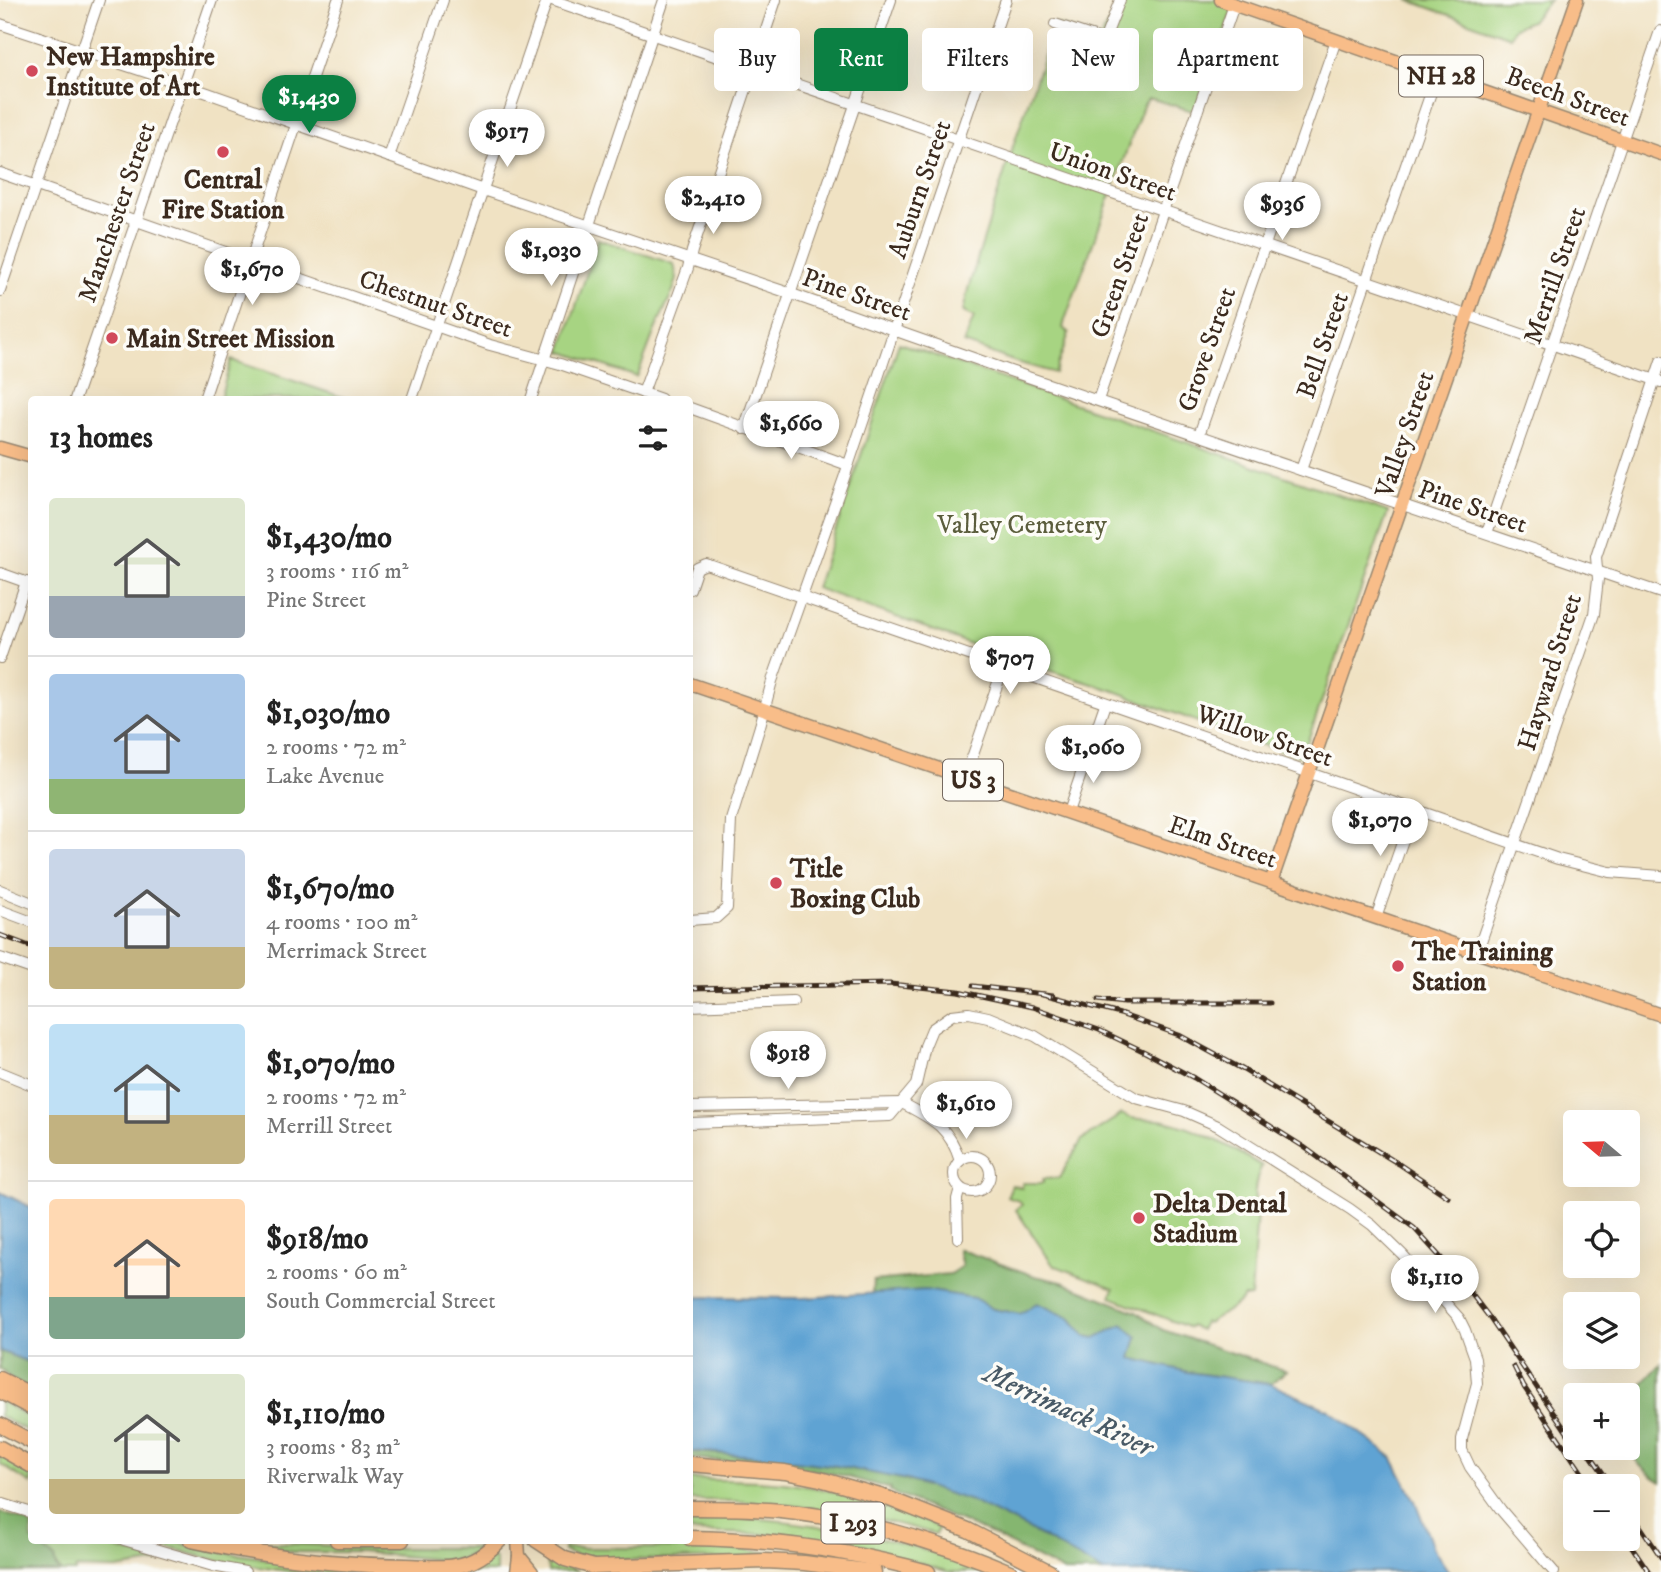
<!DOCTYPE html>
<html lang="en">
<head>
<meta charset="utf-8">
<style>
	:root { --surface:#fff; --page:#f6f6f6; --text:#222; --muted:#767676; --line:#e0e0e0; --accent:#0b8043 }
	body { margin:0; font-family:"IM FELL DW Pica",serif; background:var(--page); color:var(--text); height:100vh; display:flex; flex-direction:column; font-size:26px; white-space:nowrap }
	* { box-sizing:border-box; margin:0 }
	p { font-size:23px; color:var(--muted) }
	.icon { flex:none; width:38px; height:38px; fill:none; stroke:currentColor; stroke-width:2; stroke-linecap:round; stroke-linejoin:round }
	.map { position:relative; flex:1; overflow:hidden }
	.sheet { position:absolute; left:28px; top:396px; width:665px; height:1148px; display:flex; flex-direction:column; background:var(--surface); border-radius:7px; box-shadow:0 7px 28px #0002 }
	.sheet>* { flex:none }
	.guide { position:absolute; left:714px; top:28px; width:665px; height:63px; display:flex; gap:14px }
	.needle { width:46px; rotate:289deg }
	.controls { position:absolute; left:1563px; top:1110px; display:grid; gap:14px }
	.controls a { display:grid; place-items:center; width:77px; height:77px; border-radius:7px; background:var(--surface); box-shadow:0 7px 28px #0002; font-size:35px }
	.price { position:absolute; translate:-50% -60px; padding:0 16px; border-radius:24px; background:#fff; color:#222; font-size:23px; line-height:46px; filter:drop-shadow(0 2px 4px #0008) }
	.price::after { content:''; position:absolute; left:50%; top:42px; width:21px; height:16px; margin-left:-10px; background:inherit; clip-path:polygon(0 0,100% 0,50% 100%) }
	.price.selected { background:var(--accent); color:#fff }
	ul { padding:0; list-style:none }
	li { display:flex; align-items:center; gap:21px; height:175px; padding:0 21px }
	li+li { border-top:2px solid var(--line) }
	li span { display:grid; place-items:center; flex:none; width:196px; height:140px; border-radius:7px; color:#555 }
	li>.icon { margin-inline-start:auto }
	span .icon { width:84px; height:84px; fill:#fffc; stroke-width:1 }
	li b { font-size:30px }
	h2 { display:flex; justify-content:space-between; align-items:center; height:84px; padding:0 21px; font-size:30px }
	.chip { padding:0 24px; border-radius:7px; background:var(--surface); box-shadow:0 7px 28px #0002; font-size:24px; line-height:63px }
	.chip.selected { background:var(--accent); color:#fff }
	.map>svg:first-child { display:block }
	.green { fill:#a7d482; stroke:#717f50; stroke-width:2 }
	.forest { fill:#85b670; stroke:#607047; stroke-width:2 }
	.water { fill:#5ea3d3; stroke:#4c6678; stroke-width:2 }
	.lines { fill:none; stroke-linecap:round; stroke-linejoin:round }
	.minor-casing { stroke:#968670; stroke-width:12 }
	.major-casing { stroke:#968670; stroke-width:15 }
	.highway-casing { stroke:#968670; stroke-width:17 }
	.minor { stroke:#fff; stroke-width:10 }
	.major { stroke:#f8bd89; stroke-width:12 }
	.highway { stroke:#f8bd89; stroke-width:14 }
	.rail-casing { stroke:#3b2a1e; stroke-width:5 }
	.rail { stroke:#fdfcf7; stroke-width:2.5; stroke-dasharray:8; stroke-linecap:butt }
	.poi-dot { fill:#d1495b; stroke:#fdfcf7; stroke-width:2.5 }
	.labels { text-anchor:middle; stroke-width:7; stroke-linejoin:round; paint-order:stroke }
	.shield { fill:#fdfcf7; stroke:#75695f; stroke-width:2 }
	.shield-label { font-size:24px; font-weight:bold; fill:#3b2a1e }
	.poi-label { font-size:26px; font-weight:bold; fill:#3b2a1e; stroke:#fdfcf7; text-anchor:start }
	.street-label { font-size:26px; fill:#3b2a1e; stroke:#fdfcf7 }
	.park-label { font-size:26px; fill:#5b5d3c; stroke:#fdfcf7 }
	.water-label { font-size:28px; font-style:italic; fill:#495a66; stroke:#fdfcf7 }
</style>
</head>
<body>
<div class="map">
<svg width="1661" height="1572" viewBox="0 0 1661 1572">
	<rect width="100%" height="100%" fill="#fdfcf7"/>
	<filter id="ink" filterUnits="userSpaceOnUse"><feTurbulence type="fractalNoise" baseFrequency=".0143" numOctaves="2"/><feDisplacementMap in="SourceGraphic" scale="14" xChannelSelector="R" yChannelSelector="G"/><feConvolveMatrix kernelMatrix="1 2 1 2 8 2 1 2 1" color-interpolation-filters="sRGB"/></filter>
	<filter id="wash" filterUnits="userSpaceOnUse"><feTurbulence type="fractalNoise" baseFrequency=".00686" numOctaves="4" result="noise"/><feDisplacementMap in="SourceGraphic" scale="28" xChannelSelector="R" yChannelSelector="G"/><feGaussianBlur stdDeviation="1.57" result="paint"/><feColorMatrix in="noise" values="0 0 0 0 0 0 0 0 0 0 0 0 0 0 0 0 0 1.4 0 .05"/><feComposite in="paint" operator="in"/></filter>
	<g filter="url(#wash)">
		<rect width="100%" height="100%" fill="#f0e2c3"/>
		<!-- green -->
		<g class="green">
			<polygon points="1120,0 1221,0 1234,5 1196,112 1153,99 1148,99 1143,106 1065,320 1063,328 1069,333 1055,373 1013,361 964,343 974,317 963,312 968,289 1009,158 1055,24 1100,39"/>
			<polygon points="1408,0 1550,0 1531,21 1514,28 1510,37"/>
			<polygon points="598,239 674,264 677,279 673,291 655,330 637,377 561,351"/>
			<polygon points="899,343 1388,512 1302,757 1250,741 1112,690 1009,658 816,588"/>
			<polygon points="231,360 348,399 220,399"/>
			<path d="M1122,1114C1133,1122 1152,1118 1165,1121C1200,1129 1232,1148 1262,1166C1254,1180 1253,1201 1257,1213L1251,1297H1243L1242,1301L1208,1323L1204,1322L1200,1330L1191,1326L1190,1328L1111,1297L1114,1288L1053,1265L1016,1210L1022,1205L1019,1201L1007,1197L1012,1185L1022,1188L1023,1183H1043V1179L1059,1178L1082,1140Z"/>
			<polygon points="0,1401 31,1418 31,1433 0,1416"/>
			<polygon points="0,1454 31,1472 31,1484 0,1464"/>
			<path d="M690,1479C725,1481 763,1479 798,1485C848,1492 893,1509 939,1527L936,1534C855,1511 774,1500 690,1500Z"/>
			<path d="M690,1516C781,1515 903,1536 986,1572H949L905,1559L813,1540L761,1534L690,1532Z"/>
			<polygon points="36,1540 87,1540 161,1562 116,1569 76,1568 75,1572 62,1572 34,1541"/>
			<polygon points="140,1540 172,1540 192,1547 351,1572 294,1572 222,1562"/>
			<polygon points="216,1540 374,1548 476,1548 476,1552 460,1559 443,1560 362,1552 294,1552"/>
			<polygon points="564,1548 721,1548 825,1558 590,1560 564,1551"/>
			<polygon points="547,1556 576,1571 548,1572"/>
			<polygon points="493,1557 496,1561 496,1572 463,1572"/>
		</g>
		<!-- forest -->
		<g class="forest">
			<polygon points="958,1249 1035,1276 1062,1282 1136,1312 1163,1330 1286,1371 1271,1384 1188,1372 1130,1358 1137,1337 1095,1338 1085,1336 1070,1318 1021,1314 993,1309 973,1298 925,1290 872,1294 873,1281 950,1274 962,1266"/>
			<polygon points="0,1351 31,1363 31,1390 13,1381 0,1369"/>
			<path d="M1661,1364V1482C1622,1458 1627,1440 1628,1399Z"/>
			<path d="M690,1452C762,1456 836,1462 906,1480C975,1497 1044,1532 1104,1572H1064L987,1532L890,1492L891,1489L840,1475L806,1469L690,1458Z"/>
			<polygon points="0,1512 31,1523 32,1540 36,1540 35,1542 54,1558 56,1567 62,1572 0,1572"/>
		</g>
		<!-- water -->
		<g class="water">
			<polygon points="0,1192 31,1207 31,1363 0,1351"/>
			<polygon points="925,1290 974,1298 993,1309 1020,1314 1037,1303 1070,1318 1085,1336 1095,1338 1123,1324 1137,1337 1131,1358 1188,1372 1271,1384 1329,1410 1392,1457 1415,1501 1433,1548 1449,1572 1104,1572 1024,1527 971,1501 907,1480 837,1466 755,1456 690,1451 690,1297 803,1298"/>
		</g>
	</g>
	<g filter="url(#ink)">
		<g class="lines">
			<!-- minor casing -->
			<g class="minor-casing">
				<g id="minor">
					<polyline points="552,0 1661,382"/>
					<polyline points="0,24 182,84 483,190 783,291 1007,370 1661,593"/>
					<polyline points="1055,24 1100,39 1105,38 1120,0"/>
					<polyline points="389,157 443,0"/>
					<polyline points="0,173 490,345 560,364 661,399"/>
					<polyline points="0,291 99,0"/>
					<polyline points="643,393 688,268 692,251 776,0"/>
					<polyline points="75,399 212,0"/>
					<polyline points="204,399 338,0"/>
					<polyline points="412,399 547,0"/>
					<polyline points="531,399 664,0"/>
					<polyline points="1098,400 1234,5"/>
					<polyline points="690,408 848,465"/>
					<polyline points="744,429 891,0"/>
					<polyline points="1199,435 1336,40"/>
					<polyline points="1301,470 1437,75"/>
					<polyline points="1487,533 1660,31"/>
					<polyline points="0,573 31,584"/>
					<polyline points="690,589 697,568 706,564 1558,859 1610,872 1661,876"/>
					<polyline points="0,658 26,582"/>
					<polyline points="965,778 1003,668"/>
					<polyline points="1068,812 1105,704"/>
					<polyline points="0,890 32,903"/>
					<polyline points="0,910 32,922"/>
					<polyline points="1376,918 1414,808"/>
					<polyline points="690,920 716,918 727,908 731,820 760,726 772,681 844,478 1006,0"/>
					<polyline points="1477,953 1594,614 1598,579 1596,557 1661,361"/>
					<polyline points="0,958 32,969"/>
					<polyline points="690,1006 793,1002"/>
					<polyline points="0,1072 32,1085"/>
					<path d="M902,1103C932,1119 949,1126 960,1161"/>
					<polyline points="690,1107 902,1103"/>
					<polyline points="690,1123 890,1116 916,1085 925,1046 932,1029 952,1015 969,1013 988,1017 1035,1036 1136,1098 1184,1111 1218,1126 1350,1209 1372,1225 1402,1254 1459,1318 1465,1330 1475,1358 1477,1383 1462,1439 1462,1450 1470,1467 1501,1510 1554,1572"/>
					<circle cx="972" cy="1174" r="18"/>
					<polyline points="958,1238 957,1199 960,1188"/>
					<polyline points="0,1503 32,1513"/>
					<polyline points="124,1540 213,1566 245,1572"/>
				</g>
			</g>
			<!-- major casing -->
			<g class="major-casing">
				<g id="major">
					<polyline points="1221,0 1661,154"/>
					<polyline points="0,448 32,457"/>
					<polyline points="690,684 1661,1015"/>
					<polyline points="1271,882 1577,0"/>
					<polyline points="519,1556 532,1572"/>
					<polyline points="517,1572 519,1556 518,1540"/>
				</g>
			</g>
			<!-- highway casing -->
			<g class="highway-casing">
				<g id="highway">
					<polyline points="0,1379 32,1395"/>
					<polyline points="0,1391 32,1408"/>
					<polyline points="0,1425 32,1442"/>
					<polyline points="0,1448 32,1466"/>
					<polyline points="690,1464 785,1472 820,1479 887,1498 968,1530 1050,1572"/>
					<path d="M690,1508C720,1508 751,1508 781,1511C859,1519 939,1542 1010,1572"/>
					<path d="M690,1538C771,1539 849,1550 928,1572"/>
					<path d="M191,1540C261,1556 334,1565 406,1566C421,1566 439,1569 454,1566C474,1564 487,1553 500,1540"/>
					<polyline points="337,1540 402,1540"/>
					<polyline points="536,1540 565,1559 594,1567 765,1561 804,1563 874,1572"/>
				</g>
			</g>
			<!-- minor -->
			<use href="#minor" class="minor"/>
			<!-- major -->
			<use href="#major" class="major"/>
			<!-- highway -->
			<use href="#highway" class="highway"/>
			<!-- rail casing -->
			<g class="rail-casing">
				<g id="rail">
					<polyline points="0,935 32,947"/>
					<polyline points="973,986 1053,995"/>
					<polyline points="690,988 890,984 958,991 1032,1007 1099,1030 1145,1052 1194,1078 1304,1147 1414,1228 1460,1279 1489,1317 1575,1444"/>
					<polyline points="1043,994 1120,1014 1179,1035 1242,1069 1399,1164 1448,1197"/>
					<polyline points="1098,1000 1124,1003 1270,1003"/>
					<polyline points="1514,1367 1524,1387 1591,1486"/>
					<polyline points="1585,1447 1612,1486"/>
					<polyline points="1628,1508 1661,1557"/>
					<polyline points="1626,1538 1649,1572"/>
				</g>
			</g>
			<!-- rail -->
			<use href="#rail" class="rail"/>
		</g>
	</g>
	<!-- markers -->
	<g class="poi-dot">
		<circle cx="32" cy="71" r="7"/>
		<circle cx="223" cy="152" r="7"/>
		<circle cx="112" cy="338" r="7"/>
		<circle cx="776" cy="883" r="7"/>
		<circle cx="1398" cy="966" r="7"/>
		<circle cx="1139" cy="1218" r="7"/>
	</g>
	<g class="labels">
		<!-- shield labels -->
		<g class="shield">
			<rect x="1399" y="55.5" width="84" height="41" rx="5"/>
			<rect x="943" y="759.5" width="60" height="41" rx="5"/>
			<rect x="821.5" y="1502.5" width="63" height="41" rx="5"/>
		</g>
		<g class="shield-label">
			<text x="1441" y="84">NH 28</text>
			<text x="973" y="788">US 3</text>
			<text x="853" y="1531">I 293</text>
		</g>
		<!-- poi labels -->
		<g class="poi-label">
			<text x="46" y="65">New Hampshire<tspan x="46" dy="30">Institute of Art</tspan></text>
			<text x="223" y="188" text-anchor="middle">Central<tspan x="223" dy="30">Fire Station</tspan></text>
			<text x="126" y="347">Main Street Mission</text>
			<text x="790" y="877">Title<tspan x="790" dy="30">Boxing Club</tspan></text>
			<text x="1412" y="960">The Training<tspan x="1412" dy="30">Station</tspan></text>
			<text x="1153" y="1212">Delta Dental<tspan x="1153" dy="30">Stadium</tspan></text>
		</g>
		<!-- street labels -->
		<g class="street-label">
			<text transform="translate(1568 96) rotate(20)" y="9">Beech Street</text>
			<text transform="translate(1113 171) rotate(19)" y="9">Union Street</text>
			<text transform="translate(919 189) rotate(-71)" y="9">Auburn Street</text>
			<text transform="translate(116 212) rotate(-71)" y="9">Manchester Street</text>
			<text transform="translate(1119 275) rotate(-71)" y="9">Green Street</text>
			<text transform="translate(1554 275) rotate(-71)" y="9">Merrill Street</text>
			<text transform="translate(857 294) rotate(19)" y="9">Pine Street</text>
			<text transform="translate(436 303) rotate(19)" y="9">Chestnut Street</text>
			<text transform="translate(1322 345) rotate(-71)" y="9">Bell Street</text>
			<text transform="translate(1206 349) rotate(-71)" y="9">Grove Street</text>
			<text transform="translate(1404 434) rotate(-71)" y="9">Valley Street</text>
			<text transform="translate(1473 506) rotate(19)" y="9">Pine Street</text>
			<text transform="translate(1549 672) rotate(-73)" y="9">Hayward Street</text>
			<text transform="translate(1265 735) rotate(19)" y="9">Willow Street</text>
			<text transform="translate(1223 841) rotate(19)" y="9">Elm Street</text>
		</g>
		<!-- park labels -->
		<g class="park-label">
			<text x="1022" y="533">Valley Cemetery</text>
		</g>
		<!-- water labels -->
		<g class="water-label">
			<text transform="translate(1069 1409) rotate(25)" y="10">Merrimack River</text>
		</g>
	</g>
</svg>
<div class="controls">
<a><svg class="needle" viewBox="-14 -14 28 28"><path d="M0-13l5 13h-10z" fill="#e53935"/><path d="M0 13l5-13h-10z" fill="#767676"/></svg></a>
<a><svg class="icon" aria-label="locate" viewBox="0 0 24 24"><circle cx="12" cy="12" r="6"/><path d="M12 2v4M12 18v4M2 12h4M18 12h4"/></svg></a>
<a><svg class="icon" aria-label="layers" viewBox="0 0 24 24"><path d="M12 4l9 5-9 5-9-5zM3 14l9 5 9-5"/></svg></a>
<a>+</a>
<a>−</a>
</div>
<b class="price selected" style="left:309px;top:135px">$1,430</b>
<b class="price" style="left:507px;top:169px">$917</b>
<b class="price" style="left:713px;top:236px">$2,410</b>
<b class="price" style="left:1282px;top:242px">$936</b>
<b class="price" style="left:551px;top:288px">$1,030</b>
<b class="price" style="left:252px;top:307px">$1,670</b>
<b class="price" style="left:791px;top:461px">$1,660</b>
<b class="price" style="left:1010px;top:696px">$707</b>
<b class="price" style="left:1093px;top:785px">$1,060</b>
<b class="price" style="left:1380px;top:858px">$1,070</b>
<b class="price" style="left:788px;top:1091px">$918</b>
<b class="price" style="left:966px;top:1141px">$1,610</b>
<b class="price" style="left:1435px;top:1315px">$1,110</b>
<div class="guide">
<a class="chip">Buy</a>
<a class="chip selected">Rent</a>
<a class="chip">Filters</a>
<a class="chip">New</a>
<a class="chip">Apartment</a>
</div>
<section class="sheet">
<h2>13 homes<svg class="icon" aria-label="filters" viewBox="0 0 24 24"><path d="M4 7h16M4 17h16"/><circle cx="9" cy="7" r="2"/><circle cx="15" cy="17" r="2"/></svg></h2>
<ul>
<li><span style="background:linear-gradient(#dfe7d0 70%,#9aa5b1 0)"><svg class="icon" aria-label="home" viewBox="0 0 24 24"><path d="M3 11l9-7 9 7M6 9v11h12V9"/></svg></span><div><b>$1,430/mo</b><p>3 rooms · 116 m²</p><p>Pine Street</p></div></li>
<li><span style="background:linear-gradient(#a9c7e8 75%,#8fb573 0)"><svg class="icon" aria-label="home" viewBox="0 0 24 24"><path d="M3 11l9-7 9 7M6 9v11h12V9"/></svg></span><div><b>$1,030/mo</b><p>2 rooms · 72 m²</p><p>Lake Avenue</p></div></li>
<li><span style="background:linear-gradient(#c9d6e8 70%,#c2b280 0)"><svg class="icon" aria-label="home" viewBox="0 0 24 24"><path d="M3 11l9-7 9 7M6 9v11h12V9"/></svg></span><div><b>$1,670/mo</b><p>4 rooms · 100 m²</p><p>Merrimack Street</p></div></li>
<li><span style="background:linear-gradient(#bfe0f5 65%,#c2b280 0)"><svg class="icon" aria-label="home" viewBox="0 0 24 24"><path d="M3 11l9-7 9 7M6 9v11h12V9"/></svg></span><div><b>$1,070/mo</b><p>2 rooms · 72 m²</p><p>Merrill Street</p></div></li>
<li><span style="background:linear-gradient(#ffd9b3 70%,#7fa58c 0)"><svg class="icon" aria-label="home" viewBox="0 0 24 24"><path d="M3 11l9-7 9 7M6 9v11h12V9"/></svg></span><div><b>$918/mo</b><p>2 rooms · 60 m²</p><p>South Commercial Street</p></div></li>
<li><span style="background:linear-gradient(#dfe7d0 75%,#c2b280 0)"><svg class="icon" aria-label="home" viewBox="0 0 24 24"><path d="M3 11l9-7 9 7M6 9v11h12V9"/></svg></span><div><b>$1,110/mo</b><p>3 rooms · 83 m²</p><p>Riverwalk Way</p></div></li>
</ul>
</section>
</div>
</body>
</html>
